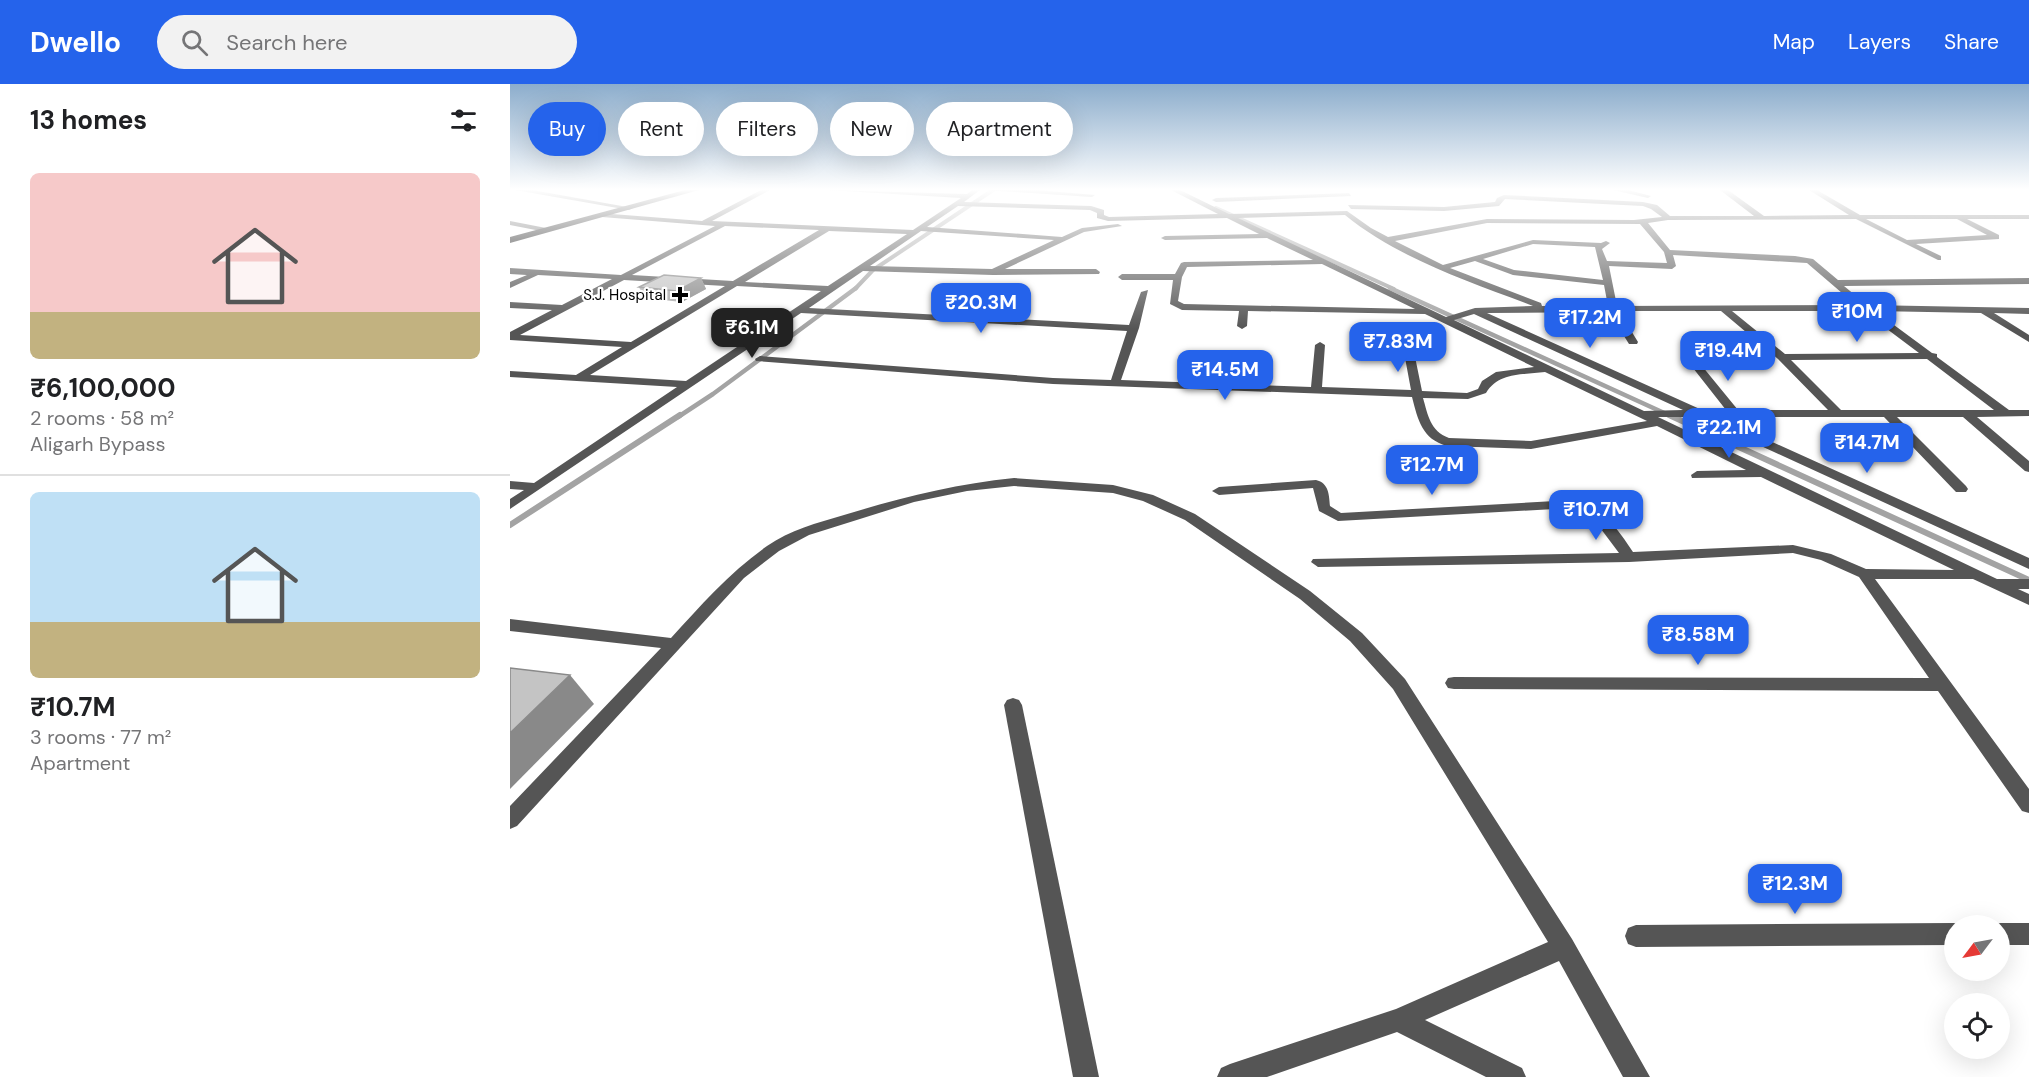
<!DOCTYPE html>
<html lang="en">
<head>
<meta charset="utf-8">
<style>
	:root { --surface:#fff; --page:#f2f2f2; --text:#202124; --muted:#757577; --line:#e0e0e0; --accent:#2563eb }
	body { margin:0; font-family:"DM Sans",sans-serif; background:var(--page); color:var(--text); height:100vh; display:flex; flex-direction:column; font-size:22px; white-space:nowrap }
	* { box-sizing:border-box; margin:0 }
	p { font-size:20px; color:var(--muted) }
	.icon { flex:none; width:33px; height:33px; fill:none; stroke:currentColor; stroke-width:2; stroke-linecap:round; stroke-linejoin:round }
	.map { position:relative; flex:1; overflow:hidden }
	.details { display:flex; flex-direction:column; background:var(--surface); width:510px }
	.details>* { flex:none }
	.top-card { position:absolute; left:18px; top:18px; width:570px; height:54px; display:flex; gap:12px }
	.needle { width:39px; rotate:238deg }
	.fabs { position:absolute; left:1434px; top:831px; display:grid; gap:12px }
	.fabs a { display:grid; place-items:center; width:66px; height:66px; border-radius:50%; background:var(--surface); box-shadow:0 6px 24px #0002; font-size:30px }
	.price { position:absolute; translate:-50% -51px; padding:0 14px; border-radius:12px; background:var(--accent); color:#fff; font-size:20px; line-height:39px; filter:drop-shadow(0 2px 3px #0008) }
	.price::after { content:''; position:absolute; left:50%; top:36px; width:18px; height:14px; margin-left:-9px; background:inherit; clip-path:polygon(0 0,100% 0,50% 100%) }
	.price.on { background:#222; color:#fff }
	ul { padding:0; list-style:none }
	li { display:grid; align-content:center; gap:12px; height:318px; padding:0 30px }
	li+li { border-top:2px solid var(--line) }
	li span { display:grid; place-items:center; height:186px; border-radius:9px; color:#555 }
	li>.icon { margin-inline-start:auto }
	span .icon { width:108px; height:108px; fill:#fffc; stroke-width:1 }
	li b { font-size:26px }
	h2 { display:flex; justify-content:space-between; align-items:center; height:72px; padding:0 30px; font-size:26px }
	.tag { padding:0 21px; border-radius:27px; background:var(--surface); box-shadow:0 6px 24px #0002; font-size:21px; line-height:54px }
	.tag.on { background:var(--accent); color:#fff }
	header { display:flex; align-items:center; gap:36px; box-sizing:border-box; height:84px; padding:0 30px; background:var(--accent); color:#fff }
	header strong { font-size:28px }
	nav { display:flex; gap:33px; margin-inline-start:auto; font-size:21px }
	.search { width:420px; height:54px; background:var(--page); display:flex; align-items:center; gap:15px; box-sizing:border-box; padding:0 21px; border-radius:33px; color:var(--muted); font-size:22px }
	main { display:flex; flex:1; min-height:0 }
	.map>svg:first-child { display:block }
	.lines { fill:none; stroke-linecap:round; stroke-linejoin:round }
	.stream-far2 { stroke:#a3a3a3; stroke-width:4 }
	.stream-far1 { stroke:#a3a3a3; stroke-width:4.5 }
	.stream { stroke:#a3a3a3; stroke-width:6 }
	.minor { fill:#555; fill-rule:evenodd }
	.highway { fill:#000; fill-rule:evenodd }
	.wall { fill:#a9a9a9 }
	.shaded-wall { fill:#898989 }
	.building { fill:#c4c4c4; stroke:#898989; stroke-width:1.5 }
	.poi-dot { fill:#000; stroke:#fff; stroke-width:2 }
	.labels { text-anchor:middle; stroke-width:4.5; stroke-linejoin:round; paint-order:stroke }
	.far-poi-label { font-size:15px; fill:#000; stroke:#fff; text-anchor:end }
</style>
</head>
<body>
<header>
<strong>Dwello</strong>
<div class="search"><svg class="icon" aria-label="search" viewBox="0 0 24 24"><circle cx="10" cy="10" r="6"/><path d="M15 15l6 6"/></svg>Search here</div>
<nav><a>Map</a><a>Layers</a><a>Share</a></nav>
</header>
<main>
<section class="details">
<h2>13 homes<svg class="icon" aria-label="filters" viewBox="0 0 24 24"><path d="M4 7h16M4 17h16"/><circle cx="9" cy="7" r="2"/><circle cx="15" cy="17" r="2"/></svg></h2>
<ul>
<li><span style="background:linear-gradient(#f6c9c9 75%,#c2b280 0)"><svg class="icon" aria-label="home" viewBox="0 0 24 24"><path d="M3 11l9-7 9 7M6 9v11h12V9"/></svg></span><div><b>₹6,100,000</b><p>2 rooms · 58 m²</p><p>Aligarh Bypass</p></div></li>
<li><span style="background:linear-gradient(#bfe0f5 70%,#c2b280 0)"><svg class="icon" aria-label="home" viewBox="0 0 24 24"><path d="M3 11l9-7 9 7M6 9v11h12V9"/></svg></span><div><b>₹10.7M</b><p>3 rooms · 77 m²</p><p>Apartment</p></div></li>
</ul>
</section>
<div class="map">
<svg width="1519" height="993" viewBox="0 0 1519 993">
	<rect width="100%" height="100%" fill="#fff"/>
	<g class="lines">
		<!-- stream-far2 -->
		<g class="stream-far2">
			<polyline points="706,124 884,205"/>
			<polyline points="345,205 363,186 483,106"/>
		</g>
		<!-- stream-far1 -->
		<g class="stream-far1">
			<polyline points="880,204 1163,333"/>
			<polyline points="168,333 203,310 346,204"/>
		</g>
		<!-- stream -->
		<g class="stream">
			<polyline points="1159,331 1519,496"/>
			<polyline points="0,441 170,331"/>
		</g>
		<!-- minor -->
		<g class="minor">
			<polygon points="5,106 22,106 123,124 119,126"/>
			<path d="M251,106H260L202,137L403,146L451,114L317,106L457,110L462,106H470L454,118L581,122L594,126V131L599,133L708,130L661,106H670L719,130L837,127L861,144L878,153L977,135L1124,136L1152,133L1141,125L1133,122L995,115L989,122L934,127L841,125L838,121L934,123L985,118L987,114L994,111L1133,118L1147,121L1160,132H1244L1210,106H1218L1254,132L1339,131L1299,106H1307L1350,131H1519V135H1457L1489,151V155L1406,160L1431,172V176H1428L1346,135L1158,136L1138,139L1160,166L1285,172L1303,175L1328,196L1519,194V200L1334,202L1357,221L1519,224V230L1484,229L1519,251V258L1471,229L1365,227L1422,269L1427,270V273L1499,326H1519V332L1467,333L1519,377V388L1515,387L1453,333H1387L1456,402L1458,405L1456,408H1446L1374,333H1207L1519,474V485L1188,333H1148L1487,495H1519V505H1508L1519,510V521L1463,495H1365L1519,705V729L1512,727L1428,607L944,605L938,604L935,599L938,594L944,593L1419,594L1349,493L1311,476L1283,469L1119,478L808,483L801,478L803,475L1109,469L1085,437L1062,424L828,437L809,427L803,404L709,411L702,407L709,403L806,396C819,399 819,411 820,422L831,429L1063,416C1093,423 1107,444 1123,468L1283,461L1321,470L1356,485L1444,486L1251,393L1182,394L1181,391L1187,387L1236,386L1147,342L1021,365L937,362C912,355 908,336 902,313L543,300L246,277L245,275L250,272L543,294L601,296L617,247L291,229L0,425V415L14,406L0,405V397L24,399L167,303L0,293V287L66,291L112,263L0,256V248L42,226L0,224V218L52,221L102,195L28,191L0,204V198L17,191L0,190V184L111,191L205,142L92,133L89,129L192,137ZM448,122L580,126L587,129V134L598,137L717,134L749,150L655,152L651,154L655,156L757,154L803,176L674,178L671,179L665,190H612L608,193L612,196H663L660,220L672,226L729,227L727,242L732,245L737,242L738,227L915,230L1024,283L986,288L972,297L968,305L957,309L912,307L903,263L898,260L893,263L901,306L812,303L815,261L810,258L805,261L801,303L611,296L629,244L638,206L631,208L619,241L299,224L353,187L483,191L589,190L590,188L586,185H495L574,148L612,142L608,140L572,144L552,153L417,143ZM835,131C889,175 958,197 1023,222L965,224L936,233L728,134ZM1356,135H1447L1477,151L1397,156ZM977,139L1130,140L1154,168L1157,179L1097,177L1092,165L1100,159L1096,157L1091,159L1023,156L933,181L885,157ZM215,142L309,146L223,197L122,191ZM319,147L397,150L318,202L235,198ZM411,147L544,156L482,185L360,182ZM1023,160L1085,163L1093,196L1004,186L973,175ZM1163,171L1297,179L1346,221L1107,222L1099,182L1162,185L1166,182ZM965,177L1003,191L1094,201L1098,222H1032L1031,219L940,184ZM812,180L905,225L674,220L668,217L672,193L677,183ZM114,196L215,202L121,258L10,251ZM227,202L311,207L176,297L80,291ZM1109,227H1211L1268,275L1318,326H1228L1192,282L1188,281L1183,284L1216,326H1192L977,229L1099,228L1119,260H1127L1128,258ZM1222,227H1353L1409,269L1275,270ZM964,230L1173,326L1134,327L944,236ZM1417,275L1484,326H1331L1281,276ZM1035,288L1137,337L1021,357L939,354C920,347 918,331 913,314L958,315L976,309C989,288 1012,291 1035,288Z"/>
			<polygon points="475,106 526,106 585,111 582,113"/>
			<polygon points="1103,106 1118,106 1141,112 1138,114"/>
			<polygon points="839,109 841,112 706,118 702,116 706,114"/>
			<polygon points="0,137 36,144 40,146 36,148 0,141"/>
			<path d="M504,394L603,401L643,411L685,430L800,507L852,549L895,595L1062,855L1140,993H1113L1049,877L915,936L1012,984L1016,993H976L887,948L757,993H707L711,984L720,980L886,925L1038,858L883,605L840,557L790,515L675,436L633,417L603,409L504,402L457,407L404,418L299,451L269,467L234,494L7,742L0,745V722L151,564L0,547V535L161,554C191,521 220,488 257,462C280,446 307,439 334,431C390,414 445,400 504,394Z"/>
			<polygon points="503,614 509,616 512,621 589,993 563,993 494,621 497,616"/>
			<polygon points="1444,839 1450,842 1444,842 1444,861 1126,863 1118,860 1115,852 1118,844 1126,841"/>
			<polygon points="1490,839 1519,839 1519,861 1490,861 1490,842 1484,842"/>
		</g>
		<!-- highway -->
		<polygon class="highway" points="175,106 189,106 0,159 0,153"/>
	</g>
	<!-- wall -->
	<polygon class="wall" points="191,194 196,205 172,218 134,214 129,203"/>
	<!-- shaded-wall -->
	<g class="shaded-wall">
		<polygon points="191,194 196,205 172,218 167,207"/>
		<polygon points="60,591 84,620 0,705 0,649"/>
	</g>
	<!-- building -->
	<g class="building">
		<polygon points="154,191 191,194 167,207 129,203"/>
		<polygon points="0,584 60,591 0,649"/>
	</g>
	<!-- sky -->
	<linearGradient id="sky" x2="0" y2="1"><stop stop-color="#8cadcc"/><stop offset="0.43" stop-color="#fff"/><stop offset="1" stop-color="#fff" stop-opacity="0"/></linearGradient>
	<rect width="1519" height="245" fill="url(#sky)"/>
	<!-- markers -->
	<path class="poi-dot" d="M167 202h6v6h6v6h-6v6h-6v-6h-6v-6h6z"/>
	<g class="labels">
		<!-- far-poi labels -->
		<g class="far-poi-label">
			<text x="156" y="216">S.J. Hospital</text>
		</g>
	</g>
</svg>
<div class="fabs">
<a><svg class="needle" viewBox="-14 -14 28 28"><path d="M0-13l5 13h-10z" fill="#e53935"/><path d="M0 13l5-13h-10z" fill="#757577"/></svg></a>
<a><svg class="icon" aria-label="locate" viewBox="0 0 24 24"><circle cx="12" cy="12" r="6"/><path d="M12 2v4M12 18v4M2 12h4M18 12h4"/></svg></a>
</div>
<b class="price" style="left:471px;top:250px">₹20.3M</b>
<b class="price" style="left:1347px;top:259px">₹10M</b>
<b class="price" style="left:1080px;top:265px">₹17.2M</b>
<b class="price on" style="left:242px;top:275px">₹6.1M</b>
<b class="price" style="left:888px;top:289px">₹7.83M</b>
<b class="price" style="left:1218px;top:298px">₹19.4M</b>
<b class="price" style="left:715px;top:317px">₹14.5M</b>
<b class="price" style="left:1219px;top:375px">₹22.1M</b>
<b class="price" style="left:1357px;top:390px">₹14.7M</b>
<b class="price" style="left:922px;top:412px">₹12.7M</b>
<b class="price" style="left:1086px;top:457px">₹10.7M</b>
<b class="price" style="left:1188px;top:582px">₹8.58M</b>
<b class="price" style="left:1285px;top:831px">₹12.3M</b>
<div class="top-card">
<a class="tag on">Buy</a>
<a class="tag">Rent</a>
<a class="tag">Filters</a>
<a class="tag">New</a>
<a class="tag">Apartment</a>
</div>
</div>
</main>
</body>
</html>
